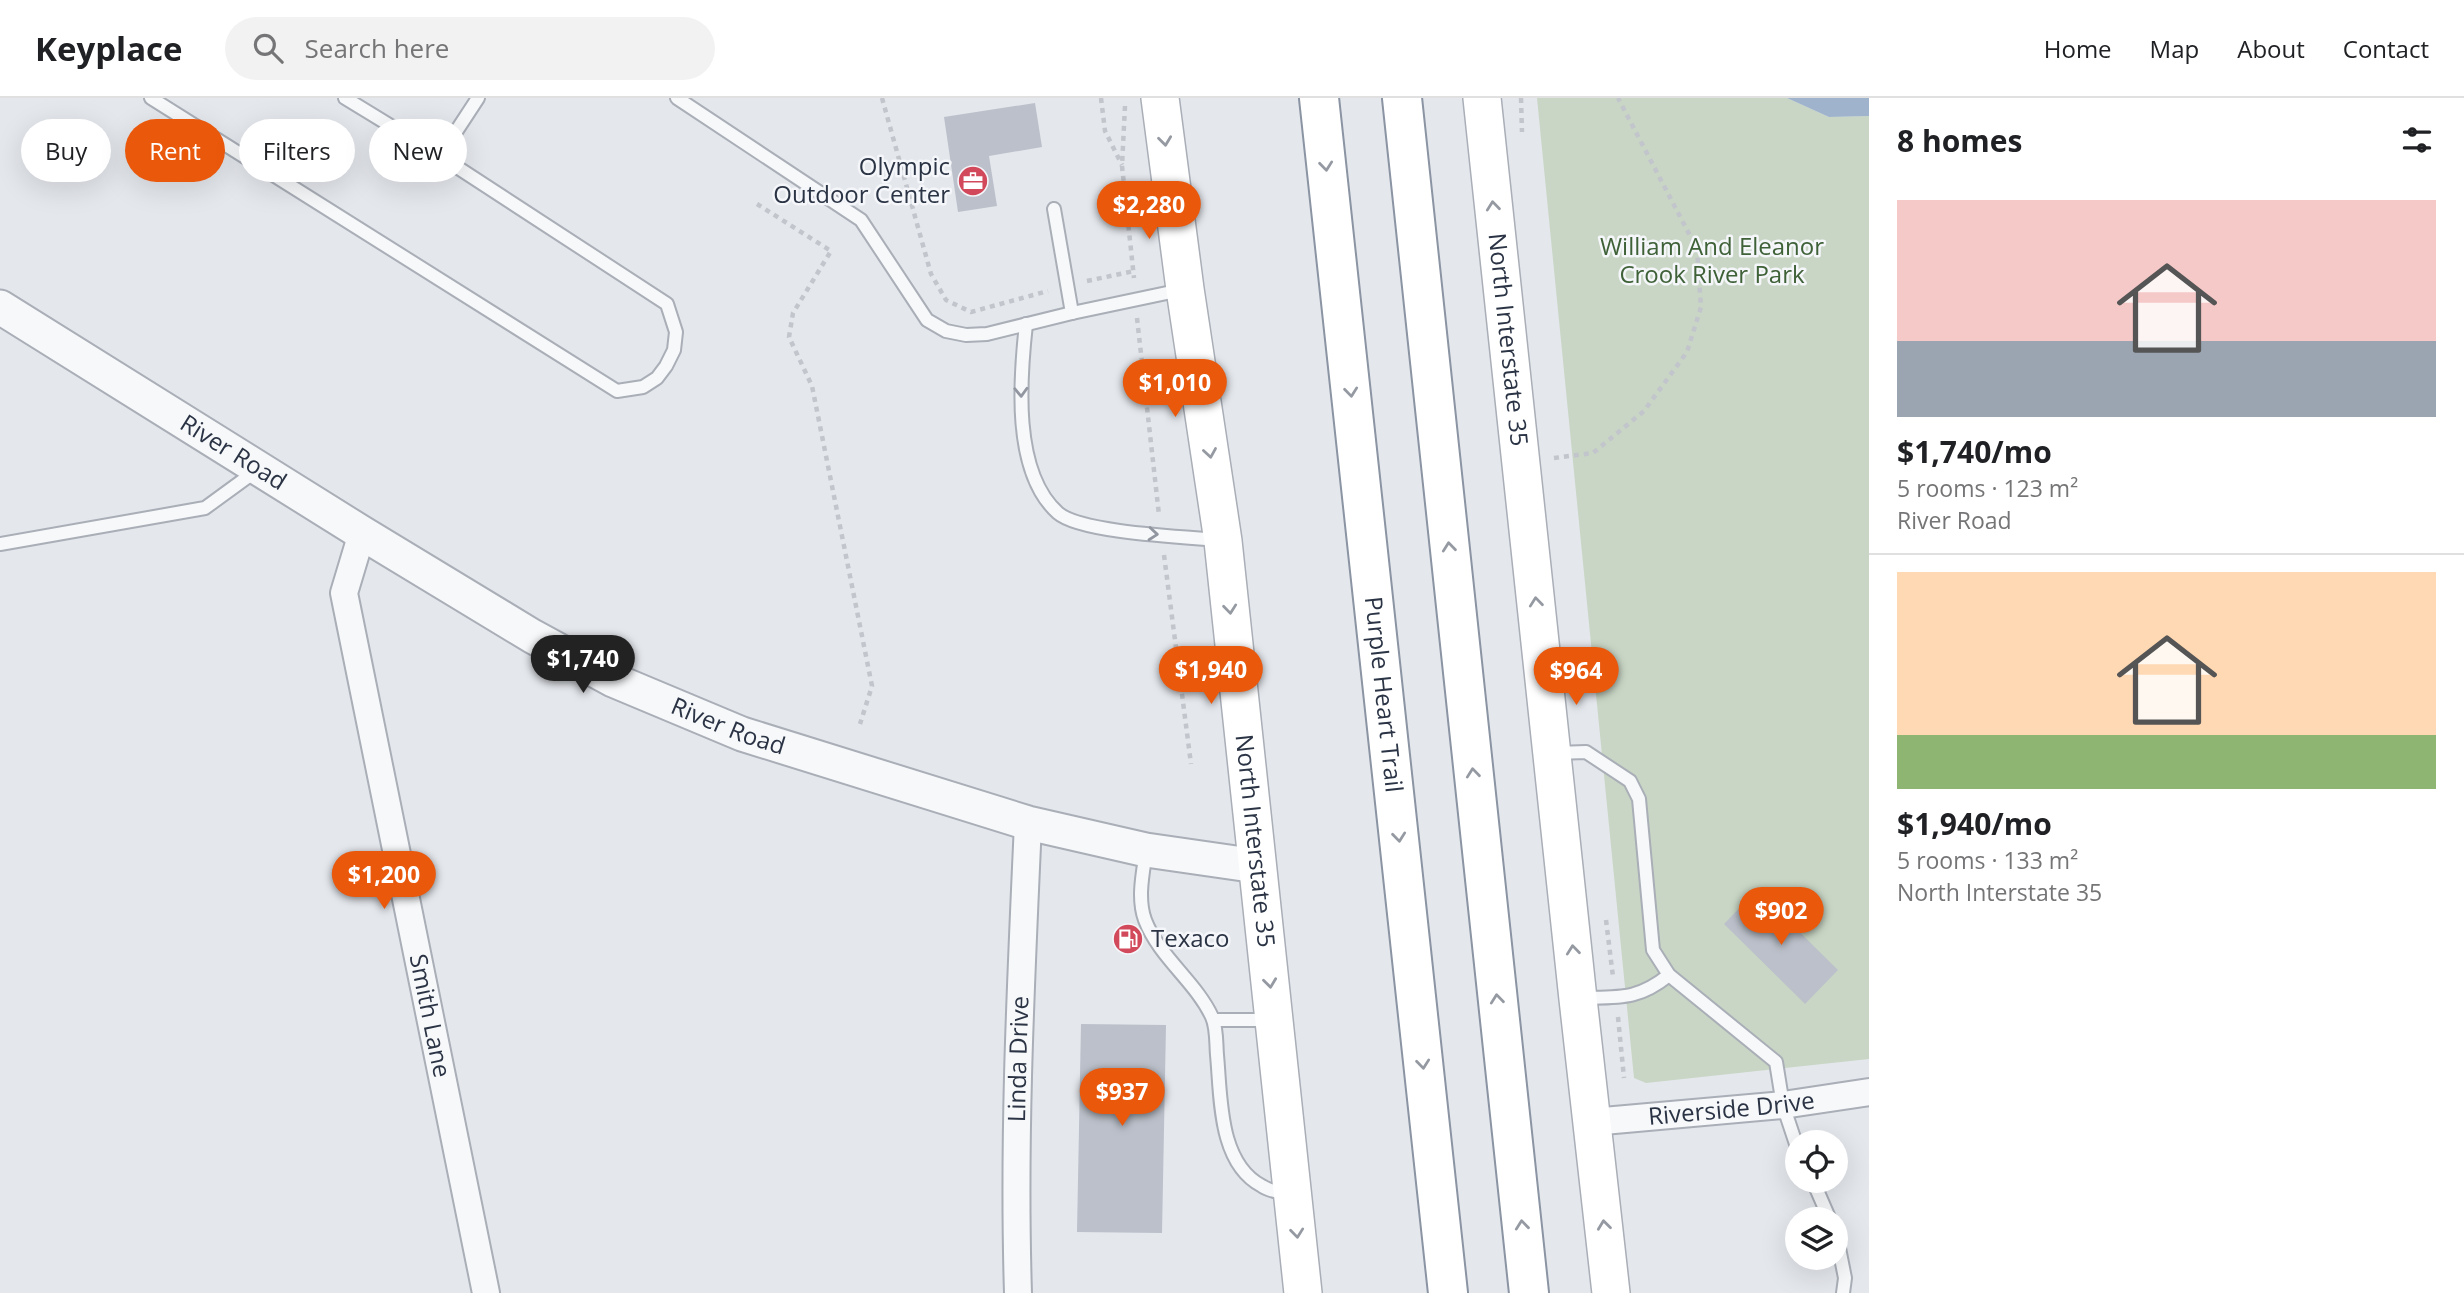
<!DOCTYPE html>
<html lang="en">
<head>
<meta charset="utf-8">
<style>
	:root { --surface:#fff; --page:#f2f2f2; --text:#202124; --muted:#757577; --line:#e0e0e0; --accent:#ea580c }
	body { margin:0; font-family:"Open Sans",sans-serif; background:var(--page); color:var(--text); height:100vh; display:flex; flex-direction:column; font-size:26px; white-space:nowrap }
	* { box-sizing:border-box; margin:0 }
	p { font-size:23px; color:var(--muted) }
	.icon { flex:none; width:38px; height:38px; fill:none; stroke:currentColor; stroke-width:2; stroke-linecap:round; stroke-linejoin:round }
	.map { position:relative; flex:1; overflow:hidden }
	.panel { display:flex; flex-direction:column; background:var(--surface); width:595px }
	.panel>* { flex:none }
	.banner { position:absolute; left:21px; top:21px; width:665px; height:63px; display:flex; gap:14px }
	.controls { position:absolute; left:1785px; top:1032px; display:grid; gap:14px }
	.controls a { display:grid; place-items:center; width:63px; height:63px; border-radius:50%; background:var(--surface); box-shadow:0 7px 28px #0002; font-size:35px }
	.price { position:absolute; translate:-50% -60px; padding:0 16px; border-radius:24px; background:var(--accent); color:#fff; font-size:23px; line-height:46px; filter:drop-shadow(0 2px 4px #0008) }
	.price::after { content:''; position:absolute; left:50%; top:42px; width:21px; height:16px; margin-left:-10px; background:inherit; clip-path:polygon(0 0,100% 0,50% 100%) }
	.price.active { background:#222; color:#fff }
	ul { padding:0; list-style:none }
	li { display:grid; align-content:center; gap:14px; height:371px; padding:0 28px }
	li+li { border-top:2px solid var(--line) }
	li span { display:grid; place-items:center; height:217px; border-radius:0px; color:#555 }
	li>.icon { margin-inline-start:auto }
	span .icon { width:126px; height:126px; fill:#fffc; stroke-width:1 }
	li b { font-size:30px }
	h2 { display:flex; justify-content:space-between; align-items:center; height:84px; padding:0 28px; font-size:30px }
	.pill { padding:0 24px; border-radius:32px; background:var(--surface); box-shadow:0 7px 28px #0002; font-size:24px; line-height:63px }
	.pill.active { background:var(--accent); color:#fff }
	header { display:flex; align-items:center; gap:42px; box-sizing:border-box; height:98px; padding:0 35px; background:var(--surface); border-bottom:2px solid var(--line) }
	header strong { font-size:33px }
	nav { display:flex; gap:38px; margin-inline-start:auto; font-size:24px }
	.search { width:490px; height:63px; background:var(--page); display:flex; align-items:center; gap:18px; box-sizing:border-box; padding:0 24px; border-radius:38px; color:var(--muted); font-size:26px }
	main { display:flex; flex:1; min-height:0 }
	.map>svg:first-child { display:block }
	.green { fill:#c9d6c5 }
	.water { fill:#9fb4cc }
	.building { fill:#bbc0ca }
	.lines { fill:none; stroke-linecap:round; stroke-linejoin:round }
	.service-casing { stroke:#a9aeb7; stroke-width:16 }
	.minor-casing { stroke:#a9aeb7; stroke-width:30 }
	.tertiary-casing { stroke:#a9aeb7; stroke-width:37 }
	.secondary-casing { stroke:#a9aeb7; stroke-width:40 }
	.motorway-casing { stroke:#8b94a3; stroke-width:42 }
	.path { stroke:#c2c5cb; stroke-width:4.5; stroke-dasharray:5 5; stroke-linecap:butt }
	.service { stroke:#f7f8fa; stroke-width:12 }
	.minor { stroke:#f7f8fa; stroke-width:26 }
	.tertiary { stroke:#f7f8fa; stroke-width:33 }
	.secondary { stroke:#fff; stroke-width:37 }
	.motorway { stroke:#fff; stroke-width:38 }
	.oneway { stroke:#959aa2 }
	.oneway2 { stroke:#9196a0 }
	.labels { text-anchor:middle; stroke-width:5; stroke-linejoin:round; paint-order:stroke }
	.poi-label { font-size:24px; fill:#2b3445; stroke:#f4f6f9; text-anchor:end }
	.park-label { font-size:24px; fill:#3f6138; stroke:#f4f6f9 }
	.street-label { font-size:24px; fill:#2b3445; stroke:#f4f6f9 }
</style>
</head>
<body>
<header>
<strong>Keyplace</strong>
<div class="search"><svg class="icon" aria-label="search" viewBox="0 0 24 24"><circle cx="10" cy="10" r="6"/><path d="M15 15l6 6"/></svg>Search here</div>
<nav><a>Home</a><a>Map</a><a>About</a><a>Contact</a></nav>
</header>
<main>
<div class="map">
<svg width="1869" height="1195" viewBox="0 0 1869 1195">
	<rect width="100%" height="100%" fill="#e4e7ec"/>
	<!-- green -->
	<polygon class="green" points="1537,0 1787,0 1829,19 1869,18 1869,961 1646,985 1634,980"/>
	<!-- water -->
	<polygon class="water" points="1787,0 1869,0 1869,18 1829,19"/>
	<!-- building -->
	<g class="building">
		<polygon points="1035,5 1042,49 989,58 997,108 958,114 944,19"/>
		<polygon points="1757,792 1838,872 1805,906 1724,826"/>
		<polygon points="1081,926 1166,927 1162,1135 1077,1134"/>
	</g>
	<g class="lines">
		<!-- service casing -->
		<g class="service-casing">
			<g id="service">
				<polyline points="151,0 617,293 643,289 657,280 666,268 674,252 676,234 667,206 440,58 345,0"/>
				<polyline points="677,0 861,122 927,222 946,233 966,237 987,236 1072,215 1181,192"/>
				<polyline points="440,58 478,0"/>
				<polyline points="1054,111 1072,215"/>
				<path d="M1026,226C1020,280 1012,374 1058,415C1081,435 1187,439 1220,442"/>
				<polyline points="0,446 205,410 257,372"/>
				<polyline points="1556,655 1586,654 1630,683 1639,701 1653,852 1669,877 1776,964 1783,1007 1797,1049"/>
				<path d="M1146,753C1143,775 1137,800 1145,822C1159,859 1196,884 1212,919C1217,930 1216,945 1217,957C1221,998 1218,1065 1262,1088C1269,1093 1279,1094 1287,1096"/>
				<path d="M1581,900C1620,899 1638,902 1669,877"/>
				<polyline points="1214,922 1269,922"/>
				<polyline points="1813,1083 1830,1122"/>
				<polyline points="1836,1135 1845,1180 1843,1195"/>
			</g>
		</g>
		<!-- minor casing -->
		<g class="minor-casing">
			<g id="minor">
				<path id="s1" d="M362,435L344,495L486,1195"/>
				<path id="s2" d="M1592,1024L1783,1007L1869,994"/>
				<path id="s3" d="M1018,1195C1013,1038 1021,882 1028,725"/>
			</g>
		</g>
		<!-- tertiary casing -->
		<g class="tertiary-casing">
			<g id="tertiary">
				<path id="s4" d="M0,209L362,435L532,538L613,582L742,636L1028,725L1146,752L1257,768"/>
			</g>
		</g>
		<!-- secondary casing -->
		<g class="secondary-casing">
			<g id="secondary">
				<path id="s5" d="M1160,0L1185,191L1223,443L1303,1195"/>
				<path id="s6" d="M1482,0L1578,901L1611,1195"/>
			</g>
		</g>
		<!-- motorway casing -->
		<g class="motorway-casing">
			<g id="motorway">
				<path id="s7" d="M1319,0L1448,1195"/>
				<polyline points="1402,0 1529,1195"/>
			</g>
		</g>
		<!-- path -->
		<g class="path">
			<polyline points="882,0 931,176 946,202 971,214 1048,193"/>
			<polyline points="1101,0 1105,33 1122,67"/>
			<polyline points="1521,0 1522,34"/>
			<polyline points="1125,8 1122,68 1134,180"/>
			<polyline points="757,106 831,153 793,215 789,239 812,288 872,588 860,626"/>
			<polyline points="1087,183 1134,173"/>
			<polyline points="1137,220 1159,417"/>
			<polyline points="1554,360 1593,355 1644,313 1687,254 1701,209 1697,151 1618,0"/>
			<polyline points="1164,457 1191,666"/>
			<polyline points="1606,822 1613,879"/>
			<polyline points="1618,919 1624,980"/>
		</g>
		<!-- service -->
		<use href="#service" class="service"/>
		<!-- minor -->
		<use href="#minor" class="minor"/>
		<!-- tertiary -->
		<use href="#tertiary" class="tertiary"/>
		<!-- secondary -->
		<use href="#secondary" class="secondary"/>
		<!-- motorway -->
		<use href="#motorway" class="motorway"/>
	</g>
	<!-- one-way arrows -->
	<defs><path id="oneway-chevron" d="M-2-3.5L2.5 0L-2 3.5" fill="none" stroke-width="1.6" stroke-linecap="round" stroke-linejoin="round" transform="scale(1.75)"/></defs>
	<g class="oneway">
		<use href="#oneway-chevron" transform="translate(1165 43) rotate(83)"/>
		<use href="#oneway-chevron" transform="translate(1326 68) rotate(84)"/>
		<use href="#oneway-chevron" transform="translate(1493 108) rotate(-96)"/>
		<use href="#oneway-chevron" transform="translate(1351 294) rotate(84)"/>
		<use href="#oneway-chevron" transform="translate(1210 355) rotate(81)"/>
		<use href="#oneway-chevron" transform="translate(1449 449) rotate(-96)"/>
		<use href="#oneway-chevron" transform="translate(1536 504) rotate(-96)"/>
		<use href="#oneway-chevron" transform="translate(1230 511) rotate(84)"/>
		<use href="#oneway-chevron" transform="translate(1473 675) rotate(-96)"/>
		<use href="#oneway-chevron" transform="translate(1399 739) rotate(84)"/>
		<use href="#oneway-chevron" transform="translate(1573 852) rotate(-96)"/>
		<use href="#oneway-chevron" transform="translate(1270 885) rotate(83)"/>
		<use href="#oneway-chevron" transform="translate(1497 901) rotate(-96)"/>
		<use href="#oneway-chevron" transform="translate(1423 966) rotate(84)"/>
		<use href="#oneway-chevron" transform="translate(1522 1127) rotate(-96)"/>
		<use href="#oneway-chevron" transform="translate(1604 1127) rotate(-97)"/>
		<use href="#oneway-chevron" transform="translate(1297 1135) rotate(84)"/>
	</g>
	<g class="oneway2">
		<use href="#oneway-chevron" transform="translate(1021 294) rotate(88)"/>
		<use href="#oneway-chevron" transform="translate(1153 436) rotate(5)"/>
	</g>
	<!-- icons -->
	<defs>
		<g id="office-disc" transform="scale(1.575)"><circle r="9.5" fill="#d1495b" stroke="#f4f6f9"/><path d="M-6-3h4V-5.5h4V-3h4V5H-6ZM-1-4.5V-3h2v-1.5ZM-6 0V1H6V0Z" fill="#fff"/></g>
		<g id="fuel-disc" transform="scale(1.575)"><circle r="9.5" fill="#d1495b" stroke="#f4f6f9"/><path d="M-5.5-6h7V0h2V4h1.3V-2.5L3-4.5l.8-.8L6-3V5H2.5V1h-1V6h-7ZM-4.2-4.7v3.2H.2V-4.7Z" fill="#fff"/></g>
	</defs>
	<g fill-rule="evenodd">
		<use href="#office-disc" x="973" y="83"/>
		<use href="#fuel-disc" x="1128" y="841"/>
	</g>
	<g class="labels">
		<!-- poi labels -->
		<g class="poi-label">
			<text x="950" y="77">Olympic<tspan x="950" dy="28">Outdoor Center</tspan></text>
			<text x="1151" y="849" text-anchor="start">Texaco</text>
		</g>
		<!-- park labels -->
		<g class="park-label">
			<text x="1712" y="157">William And Eleanor<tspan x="1712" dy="28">Crook River Park</tspan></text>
		</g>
		<!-- street labels -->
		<g class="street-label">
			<text dy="8" stroke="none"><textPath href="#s6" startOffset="243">North Interstate 35</textPath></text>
			<text dy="8" stroke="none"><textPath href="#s4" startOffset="275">River Road</textPath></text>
			<text dy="8" stroke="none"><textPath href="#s7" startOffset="600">Purple Heart Trail</textPath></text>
			<text dy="8" stroke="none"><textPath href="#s4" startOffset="842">River Road</textPath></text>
			<text dy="8" stroke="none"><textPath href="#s5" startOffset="749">North Interstate 35</textPath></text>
			<text dy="8" stroke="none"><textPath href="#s1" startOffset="494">Smith Lane</textPath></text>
			<text dy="8" stroke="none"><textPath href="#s3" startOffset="234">Linda Drive</textPath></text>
			<text dy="8" stroke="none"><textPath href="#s2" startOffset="140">Riverside Drive</textPath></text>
		</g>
	</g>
</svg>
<div class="controls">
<a><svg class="icon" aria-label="locate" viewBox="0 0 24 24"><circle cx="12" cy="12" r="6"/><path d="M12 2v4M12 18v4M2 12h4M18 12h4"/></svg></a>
<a><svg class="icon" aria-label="layers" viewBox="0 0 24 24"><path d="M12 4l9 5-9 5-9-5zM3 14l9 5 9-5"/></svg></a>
</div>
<b class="price" style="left:1149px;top:143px">$2,280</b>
<b class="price" style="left:1175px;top:321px">$1,010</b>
<b class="price active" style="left:583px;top:597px">$1,740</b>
<b class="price" style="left:1211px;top:608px">$1,940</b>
<b class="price" style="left:1576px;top:609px">$964</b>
<b class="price" style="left:384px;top:813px">$1,200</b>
<b class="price" style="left:1781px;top:849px">$902</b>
<b class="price" style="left:1122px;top:1030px">$937</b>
<div class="banner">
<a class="pill">Buy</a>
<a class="pill active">Rent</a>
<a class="pill">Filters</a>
<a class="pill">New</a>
</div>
</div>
<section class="panel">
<h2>8 homes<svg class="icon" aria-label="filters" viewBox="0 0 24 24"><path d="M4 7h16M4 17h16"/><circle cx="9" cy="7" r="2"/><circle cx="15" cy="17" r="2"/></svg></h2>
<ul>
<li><span style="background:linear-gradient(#f6c9c9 65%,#9aa5b1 0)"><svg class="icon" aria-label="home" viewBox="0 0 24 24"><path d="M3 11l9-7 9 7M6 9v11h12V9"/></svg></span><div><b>$1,740/mo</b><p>5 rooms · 123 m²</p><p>River Road</p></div></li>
<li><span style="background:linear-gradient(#ffd9b3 75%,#8fb573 0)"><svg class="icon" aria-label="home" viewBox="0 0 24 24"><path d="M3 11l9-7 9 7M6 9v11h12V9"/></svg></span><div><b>$1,940/mo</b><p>5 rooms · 133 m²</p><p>North Interstate 35</p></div></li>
</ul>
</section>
</main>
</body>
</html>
